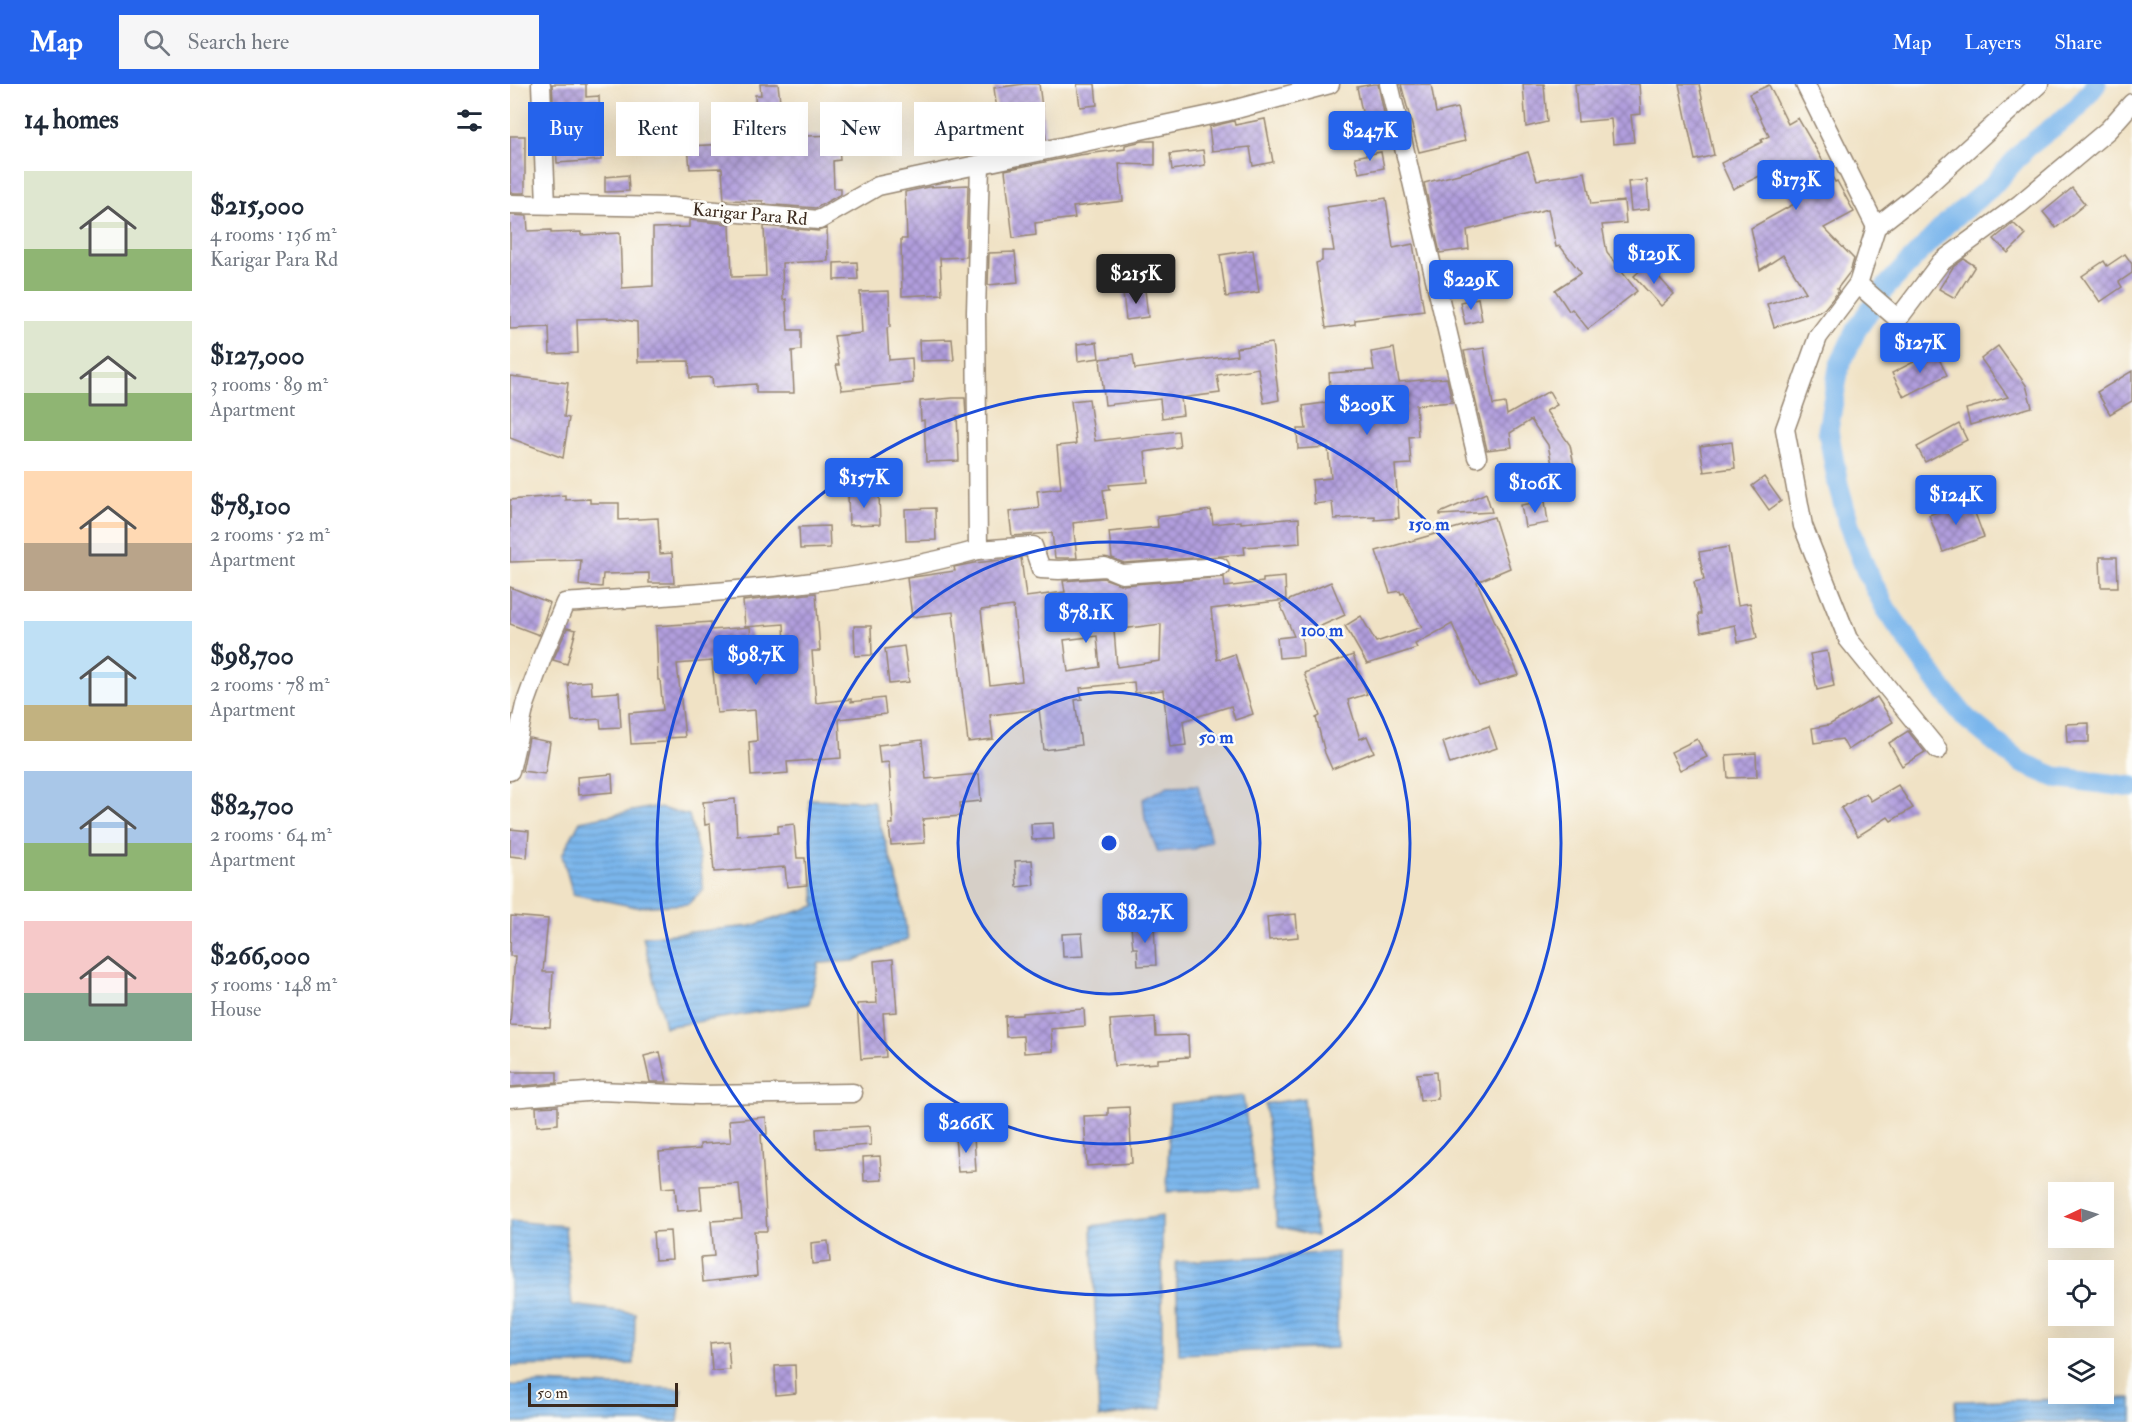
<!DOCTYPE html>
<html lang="en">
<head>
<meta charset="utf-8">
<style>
	:root { --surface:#fff; --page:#f6f6f7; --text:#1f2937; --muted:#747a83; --accent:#2563eb }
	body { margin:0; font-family:"IM FELL Double Pica",serif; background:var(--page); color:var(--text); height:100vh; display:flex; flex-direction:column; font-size:22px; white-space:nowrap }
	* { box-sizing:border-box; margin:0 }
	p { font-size:20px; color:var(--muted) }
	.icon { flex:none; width:33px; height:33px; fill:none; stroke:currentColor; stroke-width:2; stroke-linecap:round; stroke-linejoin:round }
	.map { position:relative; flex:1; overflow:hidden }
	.sheet { display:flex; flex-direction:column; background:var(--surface); width:510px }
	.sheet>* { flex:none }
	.guide { position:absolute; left:18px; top:18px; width:570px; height:54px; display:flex; gap:12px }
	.needle { width:39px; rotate:266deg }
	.buttons { position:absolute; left:1538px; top:1098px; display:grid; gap:12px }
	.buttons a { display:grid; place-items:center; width:66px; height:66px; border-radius:0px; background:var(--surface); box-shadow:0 6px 24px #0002; font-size:30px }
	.scale { position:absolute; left:18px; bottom:15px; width:150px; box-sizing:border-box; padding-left:6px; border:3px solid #3b2a1e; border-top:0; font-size:16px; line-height:21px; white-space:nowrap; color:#3b2a1e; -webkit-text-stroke:4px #fdfcf7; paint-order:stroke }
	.price { position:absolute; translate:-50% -51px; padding:0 14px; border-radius:6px; background:var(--accent); color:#fff; font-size:20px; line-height:39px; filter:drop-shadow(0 2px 3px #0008) }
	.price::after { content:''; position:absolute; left:50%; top:36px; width:18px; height:14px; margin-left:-9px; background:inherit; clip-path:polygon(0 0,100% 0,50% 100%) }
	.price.active { background:#222; color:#fff }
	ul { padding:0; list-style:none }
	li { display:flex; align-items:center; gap:18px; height:150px; padding:0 24px }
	li span { display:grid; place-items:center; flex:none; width:168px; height:120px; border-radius:0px; color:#555 }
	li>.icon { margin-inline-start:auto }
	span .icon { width:72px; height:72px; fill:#fffc; stroke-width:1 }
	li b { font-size:26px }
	h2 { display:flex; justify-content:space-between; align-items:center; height:72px; padding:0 24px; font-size:26px }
	.tag { padding:0 21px; border-radius:0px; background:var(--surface); box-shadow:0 6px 24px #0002; font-size:21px; line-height:54px }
	.tag.active { background:var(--accent); color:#fff }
	header { display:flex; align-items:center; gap:36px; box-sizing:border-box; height:84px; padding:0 30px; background:var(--accent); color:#fff }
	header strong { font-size:28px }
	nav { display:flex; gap:33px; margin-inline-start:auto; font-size:21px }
	.search { width:420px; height:54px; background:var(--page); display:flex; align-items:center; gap:15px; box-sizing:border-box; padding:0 21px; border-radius:0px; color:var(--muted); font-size:22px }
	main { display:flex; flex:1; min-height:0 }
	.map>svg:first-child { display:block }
	.water { fill:url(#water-rules); stroke:#5a7085; stroke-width:1.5 }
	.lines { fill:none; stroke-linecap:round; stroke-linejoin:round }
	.canal { stroke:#7ab6ec; stroke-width:21 }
	.building { fill:url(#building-cross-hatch); fill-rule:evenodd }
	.street-casing { stroke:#968672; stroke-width:21 }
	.street { stroke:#fff; stroke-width:18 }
	.ring { fill:none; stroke:#1d4ed8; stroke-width:3 }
	.labels { text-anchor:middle; stroke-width:5; stroke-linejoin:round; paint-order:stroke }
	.street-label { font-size:18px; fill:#3b2a1e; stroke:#fdfcf7 }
	.centre { fill:#1d4ed8; stroke:#fdfcf7; stroke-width:3 }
	.ring-label { font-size:18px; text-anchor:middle; font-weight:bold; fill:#1d4ed8; stroke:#fdfcf7; stroke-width:5; stroke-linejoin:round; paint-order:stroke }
</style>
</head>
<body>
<header>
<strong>Map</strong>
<div class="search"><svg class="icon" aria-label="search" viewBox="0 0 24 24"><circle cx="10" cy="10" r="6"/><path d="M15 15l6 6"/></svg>Search here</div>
<nav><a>Map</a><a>Layers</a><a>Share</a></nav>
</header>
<main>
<section class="sheet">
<h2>14 homes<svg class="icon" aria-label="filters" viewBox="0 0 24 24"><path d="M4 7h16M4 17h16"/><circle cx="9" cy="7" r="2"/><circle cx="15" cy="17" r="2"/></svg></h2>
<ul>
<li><span style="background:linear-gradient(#dfe7d0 65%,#8fb573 0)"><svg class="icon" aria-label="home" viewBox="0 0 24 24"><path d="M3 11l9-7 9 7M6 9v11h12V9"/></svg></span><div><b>$215,000</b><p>4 rooms · 136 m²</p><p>Karigar Para Rd</p></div></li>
<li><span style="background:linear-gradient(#dfe7d0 60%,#8fb573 0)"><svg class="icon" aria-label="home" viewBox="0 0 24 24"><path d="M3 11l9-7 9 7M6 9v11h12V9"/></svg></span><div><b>$127,000</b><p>3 rooms · 89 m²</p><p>Apartment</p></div></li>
<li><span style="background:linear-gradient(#ffd9b3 60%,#b9a48a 0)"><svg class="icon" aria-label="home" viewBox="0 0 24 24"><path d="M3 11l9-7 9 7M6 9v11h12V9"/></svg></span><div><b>$78,100</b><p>2 rooms · 52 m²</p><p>Apartment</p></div></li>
<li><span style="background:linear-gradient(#bfe0f5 70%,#c2b280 0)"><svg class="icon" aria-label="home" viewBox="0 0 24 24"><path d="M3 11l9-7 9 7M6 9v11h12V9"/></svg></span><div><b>$98,700</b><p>2 rooms · 78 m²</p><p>Apartment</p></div></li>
<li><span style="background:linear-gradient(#a9c7e8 60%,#8fb573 0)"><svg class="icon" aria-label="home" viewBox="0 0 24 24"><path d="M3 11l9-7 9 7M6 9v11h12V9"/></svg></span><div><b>$82,700</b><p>2 rooms · 64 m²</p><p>Apartment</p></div></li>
<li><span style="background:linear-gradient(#f6c9c9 60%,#7fa58c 0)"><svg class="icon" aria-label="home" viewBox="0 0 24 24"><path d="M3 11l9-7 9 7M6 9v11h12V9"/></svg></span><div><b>$266,000</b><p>5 rooms · 148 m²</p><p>House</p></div></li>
</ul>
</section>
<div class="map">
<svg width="1622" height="1338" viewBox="0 0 1622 1338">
	<defs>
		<pattern id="water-rules" width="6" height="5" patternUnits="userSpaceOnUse" patternTransform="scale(1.5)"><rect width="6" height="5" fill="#7ab6ec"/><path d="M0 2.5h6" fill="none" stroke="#6594bf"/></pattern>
		<pattern id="building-cross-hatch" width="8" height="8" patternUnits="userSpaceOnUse" patternTransform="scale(1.5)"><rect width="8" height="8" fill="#b19edd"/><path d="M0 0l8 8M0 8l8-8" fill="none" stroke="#9181b3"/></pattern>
	</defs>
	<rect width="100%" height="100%" fill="#fdfcf7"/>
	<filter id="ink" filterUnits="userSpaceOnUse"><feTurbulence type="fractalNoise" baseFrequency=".0167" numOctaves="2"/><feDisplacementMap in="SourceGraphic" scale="12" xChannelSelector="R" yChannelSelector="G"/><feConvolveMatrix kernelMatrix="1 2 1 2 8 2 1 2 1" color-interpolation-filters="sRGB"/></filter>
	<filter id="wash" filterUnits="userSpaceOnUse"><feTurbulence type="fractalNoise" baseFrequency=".008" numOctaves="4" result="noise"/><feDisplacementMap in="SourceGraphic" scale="24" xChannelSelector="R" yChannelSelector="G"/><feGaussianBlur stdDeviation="1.35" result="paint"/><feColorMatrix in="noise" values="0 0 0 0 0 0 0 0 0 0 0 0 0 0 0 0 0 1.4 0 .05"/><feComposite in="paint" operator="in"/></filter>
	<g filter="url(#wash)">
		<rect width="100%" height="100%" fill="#f0e2c5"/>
		<!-- water -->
		<g class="water">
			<polygon points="688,701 701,757 684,765 648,768 635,735 633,715 658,702"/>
			<polygon points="299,715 363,717 389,802 398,855 344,877 309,879 299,920 155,943 133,853 241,842 305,822"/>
			<polygon points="144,723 179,731 190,776 193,806 178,820 126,823 63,810 52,771 70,737"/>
			<polygon points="733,1012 747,1105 657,1108 660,1020"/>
			<polygon points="794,1014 806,1152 767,1142 755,1020"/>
			<polygon points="652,1132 652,1324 589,1334 582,1142"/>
			<polygon points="0,1137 55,1142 62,1221 125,1229 124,1280 0,1282"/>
			<polygon points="828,1168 827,1264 669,1270 666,1178"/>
			<polygon points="31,1299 172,1305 168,1338 0,1338 0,1302"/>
			<polygon points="1622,1314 1622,1338 1446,1338 1445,1317"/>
		</g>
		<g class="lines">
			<!-- canal -->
			<polyline class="canal" points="1586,0 1566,25 1516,64 1481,103 1437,139 1376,203 1346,246 1329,283 1318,346 1328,400 1340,444 1356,486 1376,525 1433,606 1456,634 1510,678 1545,693 1622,703"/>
		</g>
		<g id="blocks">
			<!-- building -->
			<g class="building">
				<polygon points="42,0 76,0 76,13 89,12 91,76 47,79"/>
				<polygon points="250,0 268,0 272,34 295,33 296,52 328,51 330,76 323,77 324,104 331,104 331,110 306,124 253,120 253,117 214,116 212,84 180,85 178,62 219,60 218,51 247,49 245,11 251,11"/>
				<polygon points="514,0 529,0 536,55 492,64 484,4"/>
				<polygon points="567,0 585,0 587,21 570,23"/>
				<polygon points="863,0 868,0 875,34 854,38 847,3"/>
				<polygon points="891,0 921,0 926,29 947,24 955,57 909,68"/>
				<polygon points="1013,0 1034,0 1037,38 1016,43"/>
				<polygon points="1065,0 1129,0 1131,30 1121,31 1124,58 1103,60 1101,35 1068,38"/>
				<polygon points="1169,0 1189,0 1204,71 1185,76"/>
				<polygon points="1259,1 1278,40 1288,34 1325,98 1327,97 1344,128 1314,144 1344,175 1340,188 1327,205 1329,207 1315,224 1309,228 1264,243 1257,220 1296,208 1273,171 1250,186 1241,144 1284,120 1262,86 1223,105 1211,79 1252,58 1251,56 1259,52 1239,10"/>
				<polygon points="434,27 435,33 453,30 459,63 436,66 437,71 417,72 415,28"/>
				<polygon points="755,35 763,78 743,82 740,63 702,67 699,43 724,37 725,41"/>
				<rect x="0" y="52" width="15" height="57"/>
				<polygon points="633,57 645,57 645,81 609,80 613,117 563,123 565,134 525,139 526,151 503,154 495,86 569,71 615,65 615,61"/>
				<polygon points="693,66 695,81 662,86 660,70"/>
				<polygon points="871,68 874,84 849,89 845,73"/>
				<polygon points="1018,68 1027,96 1075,88 1081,120 1114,117 1116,139 1092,141 1097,169 1127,207 1078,245 1062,225 1059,227 1045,206 1071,189 1050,162 1046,163 1038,125 957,146 959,165 930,169 914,99 960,87"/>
				<polygon points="118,91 119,107 95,108 95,93"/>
				<polygon points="1137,96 1139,125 1121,127 1118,98"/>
				<polygon points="458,101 456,173 430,174 432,210 392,212 391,155 397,155 395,108 418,103"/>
				<polygon points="1562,104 1575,120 1546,144 1533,128"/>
				<polygon points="876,114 883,164 903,160 914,227 845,236 845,240 816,244 806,179 812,177 812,167 824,167 817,123"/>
				<polygon points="0,131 17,132 18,147 41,146 41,149 71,148 71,151 110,149 112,204 143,202 143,144 179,143 179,136 220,140 222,193 256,192 254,142 308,147 317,144 318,177 272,179 273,216 276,215 278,246 291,246 291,266 282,267 284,309 246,309 246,300 203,303 202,293 180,294 179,277 128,278 127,238 103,234 67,235 68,269 40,270 39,243 0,245"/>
				<polygon points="1503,139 1516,151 1498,169 1484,155"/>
				<polygon points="743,166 749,208 716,213 710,171"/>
				<polygon points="505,168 508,198 478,201 479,169"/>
				<polygon points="1615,170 1622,180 1622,189 1609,198 1612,203 1590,218 1572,192 1594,177 1597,182"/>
				<polygon points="1454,175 1465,182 1445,214 1429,205 1443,183"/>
				<polygon points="347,178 348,195 324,196 324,179"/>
				<polygon points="1134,183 1140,183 1164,210 1151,222 1124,192"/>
				<polygon points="635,206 638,233 616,236 613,209"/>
				<polygon points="379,207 380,243 377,244 379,276 402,274 403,299 332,306 326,281 329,281 324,252 352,249 350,208"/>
				<polygon points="968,214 972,236 955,240 950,218"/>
				<polygon points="442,255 444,276 410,277 409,256"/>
				<polygon points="587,258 589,274 568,277 567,260"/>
				<polygon points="762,259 769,316 754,319 748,284 707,291 710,309 671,314 673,331 652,334 650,315 595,321 590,275 623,271 625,285 727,271 726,264"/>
				<polygon points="1488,262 1516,301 1522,323 1460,341 1456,325 1498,313 1471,275"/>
				<polygon points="884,264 889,298 937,294 942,318 906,321 908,352 899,353 901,380 885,381 889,434 865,436 865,433 824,435 822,418 804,420 802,396 821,394 818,363 788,365 787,345 796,345 793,322 821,318 819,289 864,286 861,268"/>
				<polygon points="974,264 983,321 995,319 997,331 1039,307 1047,321 1036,327 1060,361 1065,386 1044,390 1038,361 1021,336 1000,349 1002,363 977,366 954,267"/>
				<polygon points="1425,267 1437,291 1394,313 1382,289"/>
				<polygon points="1622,287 1622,317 1600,330 1587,308"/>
				<polygon points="0,292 58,299 54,333 59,334 53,374 0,354"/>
				<polygon points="443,314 455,314 456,332 447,332 449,377 416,378 414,336 411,337 410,317"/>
				<polygon points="579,315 585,357 668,347 670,363 635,368 638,398 599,401 600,405 593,406 597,435 563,439 567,474 545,474 542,449 502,452 499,428 529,424 527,407 551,404 547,362 566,360 561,317"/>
				<polygon points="1449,340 1457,356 1415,378 1407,363"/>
				<polygon points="1222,358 1225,384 1194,388 1190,362"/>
				<polygon points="1254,393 1271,417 1259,426 1242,402"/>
				<polygon points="369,409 370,440 339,441 338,410"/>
				<polygon points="976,409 982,428 930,431 930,429"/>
				<polygon points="55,411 55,416 80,415 80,419 109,419 109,436 148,434 150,470 162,469 164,499 139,499 139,489 93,490 92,503 69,501 71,476 0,478 0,416"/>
				<polygon points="1460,416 1474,453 1433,468 1419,431"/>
				<polygon points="1035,417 1038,439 1015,443 1011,421"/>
				<polygon points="425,424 426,456 396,457 395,425"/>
				<polygon points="701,426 703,440 731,437 731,439 789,434 790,459 734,463 735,470 712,472 614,479 602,474 599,448 648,443 647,433"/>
				<polygon points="984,433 1000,484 967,498 1009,591 969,602 942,540 905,560 907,564 857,580 835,542 851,532 866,558 912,543 894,509 891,510 890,507 880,509 866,467"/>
				<polygon points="319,442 320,464 290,465 289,443"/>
				<polygon points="1218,463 1228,521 1240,519 1247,554 1228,558 1225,541 1191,548 1188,530 1191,530 1184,498 1194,496 1189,468"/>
				<polygon points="1590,473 1607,473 1608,503 1591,503"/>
				<path d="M511,474L516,513L555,508L553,497L593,494L613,501L714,493L715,503L753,498V495L775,493L776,516L701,525L707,576L725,570L743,630L725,636L721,622L673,637L676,661L660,663L653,606L625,609L624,598L570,604L572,615L565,616L571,661L534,666L529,625L480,631L483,655L458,658L443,528L402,533L397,494L445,487L444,483L464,479ZM503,522L512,597L480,601L471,526ZM651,540L650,577L607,583L604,546ZM587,552L590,583L558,588L554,556Z"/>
				<polygon points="821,498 835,531 789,552 792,551 793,572 769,574 767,554 784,552 770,520"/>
				<polygon points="0,503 40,519 29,551 0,540"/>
				<polygon points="306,509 310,567 302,567 306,619 341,615 341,618 374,614 376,630 329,635 331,674 277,678 278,689 241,692 239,658 247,657 245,626 207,629 202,577 167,580 175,653 156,654 156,658 121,660 119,629 153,626 150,596 148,596 146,542 201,538 201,546 240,543 243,583 276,581 274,540 235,543 233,517"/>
				<polygon points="344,542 361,542 362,571 345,572"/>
				<polygon points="57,544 66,546 57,580 43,576"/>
				<polygon points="394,562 399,598 379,600 375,565"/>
				<polygon points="1317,567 1324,602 1307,606 1300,570"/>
				<polygon points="843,571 857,610 838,616 850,655 857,652 864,668 822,685 815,669 806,634 810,632 794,589"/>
				<polygon points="81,597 82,610 109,608 111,643 91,644 90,635 62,637 58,599"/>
				<polygon points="1367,613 1383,638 1338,666 1332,655 1304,659 1302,644 1319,641"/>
				<polygon points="1579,639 1579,658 1557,658 1556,640"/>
				<polygon points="979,642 987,664 940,680 933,658"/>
				<polygon points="1398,647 1415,668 1392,682 1379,659"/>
				<polygon points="19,654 40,658 35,690 12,687"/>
				<polygon points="1187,655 1197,673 1170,686 1161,668"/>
				<polygon points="412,656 416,695 469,690 471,717 450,719 451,732 413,735 415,759 381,761 379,740 383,740 379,678 370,679 368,661"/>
				<polygon points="1246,669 1247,693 1218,694 1216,671"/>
				<polygon points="102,690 103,708 68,711 67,693"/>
				<polygon points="1388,701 1403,724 1381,737 1378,733 1348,752 1331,724 1356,709 1361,717"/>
				<polygon points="225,715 227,752 268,749 268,742 284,740 287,774 295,774 297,801 277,803 275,783 204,788 200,740 195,741 193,718"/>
				<polygon points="543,739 544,755 522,756 521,740"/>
				<polygon points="0,745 19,747 17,774 0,772"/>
				<polygon points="522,776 524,801 507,803 505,777"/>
				<polygon points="786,830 788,853 759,856 757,833"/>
				<polygon points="1,832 38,835 33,888 43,888 40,943 0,941 5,872 0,872"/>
				<polygon points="644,840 646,881 628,882 627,864 623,864 621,842"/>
				<polygon points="572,849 574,872 553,873 552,850"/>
				<polygon points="383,875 387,928 373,929 376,973 351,975 347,920 367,919 364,877"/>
				<polygon points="574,925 575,942 541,945 543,967 514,969 513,952 496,953 495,932 512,931 512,929"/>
				<polygon points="645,933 646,952 678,951 679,973 648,975 648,979 604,982 600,936"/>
				<polygon points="150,968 157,998 140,998 134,972"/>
				<polygon points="0,988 47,988 47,999 0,1003"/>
				<polygon points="926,988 928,1015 910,1017 907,990"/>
				<polygon points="48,1022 48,1040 27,1042 26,1023"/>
				<polygon points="619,1023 622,1079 577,1082 574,1032 598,1031 598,1024"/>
				<polygon points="256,1033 257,1050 251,1051 257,1147 244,1147 247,1192 193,1198 191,1173 204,1172 201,1137 232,1135 229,1100 190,1102 192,1125 167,1127 165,1103 152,1104 149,1068 190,1065 190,1060 221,1058 219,1036"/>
				<polygon points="360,1042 361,1061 307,1065 306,1045"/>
				<polygon points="464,1052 466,1087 448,1088 445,1053"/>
				<polygon points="370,1072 372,1096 354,1097 353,1073"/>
				<polygon points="160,1147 162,1175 145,1176 143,1148"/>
				<polygon points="318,1157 320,1178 302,1180 301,1159"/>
				<polygon points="218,1257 220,1286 202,1287 200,1259"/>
				<polygon points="285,1281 286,1309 266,1311 265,1282"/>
			</g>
		</g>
	</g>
	<g filter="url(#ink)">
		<use href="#blocks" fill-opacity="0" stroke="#968672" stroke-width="1.5"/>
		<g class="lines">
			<!-- street casing -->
			<g class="street-casing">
				<g id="street">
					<polyline points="31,0 36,120"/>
					<polyline points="879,0 967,373"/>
					<polyline points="1295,0 1366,143"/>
					<polyline points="0,120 161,123 309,136 368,102 715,28 820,0"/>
					<polyline points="1348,200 1388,235 1431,178 1510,120 1598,46 1622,19"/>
					<polyline points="468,466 523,462 531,485 549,486 595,483 612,490 710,483"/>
					<polyline points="1428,666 1338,555 1293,442 1275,345 1308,253 1348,200 1366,143 1408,110 1529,0"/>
					<path d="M0,687L15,621L33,571L55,519C193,509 334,503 468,466L466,228L470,81"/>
					<polyline points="0,1014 89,1007 189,1011 343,1009"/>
				</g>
			</g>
			<!-- street -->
			<use href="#street" class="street"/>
		</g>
	</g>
	<!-- distance rings -->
	<circle cx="599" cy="759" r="151" fill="#1d4ed8" fill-opacity=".12"/>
	<g class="ring">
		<circle cx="599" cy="759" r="151"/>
		<circle cx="599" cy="759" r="301"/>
		<circle cx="599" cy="759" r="452"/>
	</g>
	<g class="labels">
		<!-- street labels -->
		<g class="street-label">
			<text transform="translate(240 130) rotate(5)" y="6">Karigar Para Rd</text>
		</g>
	</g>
	<circle cx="599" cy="759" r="9" class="centre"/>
	<g class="ring-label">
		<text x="919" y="446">150 m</text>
		<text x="812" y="552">100 m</text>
		<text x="706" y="659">50 m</text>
	</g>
</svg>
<div class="buttons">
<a><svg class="needle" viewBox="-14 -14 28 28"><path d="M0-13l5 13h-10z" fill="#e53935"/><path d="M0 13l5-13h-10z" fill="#747a83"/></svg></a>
<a><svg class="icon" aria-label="locate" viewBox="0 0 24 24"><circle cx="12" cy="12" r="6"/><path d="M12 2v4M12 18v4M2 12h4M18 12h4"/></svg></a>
<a><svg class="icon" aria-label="layers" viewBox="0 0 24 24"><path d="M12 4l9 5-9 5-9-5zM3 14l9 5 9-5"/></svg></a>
</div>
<div class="scale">50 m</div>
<b class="price" style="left:860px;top:78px">$247K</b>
<b class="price" style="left:1286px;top:127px">$173K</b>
<b class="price" style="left:1144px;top:201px">$129K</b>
<b class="price active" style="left:626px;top:221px">$215K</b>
<b class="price" style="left:961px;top:227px">$229K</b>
<b class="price" style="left:1410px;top:290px">$127K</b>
<b class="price" style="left:857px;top:352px">$209K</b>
<b class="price" style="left:354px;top:425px">$157K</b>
<b class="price" style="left:1025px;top:430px">$106K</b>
<b class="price" style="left:1446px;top:442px">$124K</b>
<b class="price" style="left:576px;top:560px">$78.1K</b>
<b class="price" style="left:246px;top:602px">$98.7K</b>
<b class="price" style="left:635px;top:860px">$82.7K</b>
<b class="price" style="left:456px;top:1070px">$266K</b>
<div class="guide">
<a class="tag active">Buy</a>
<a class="tag">Rent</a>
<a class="tag">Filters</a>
<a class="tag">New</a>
<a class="tag">Apartment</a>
</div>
</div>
</main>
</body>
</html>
